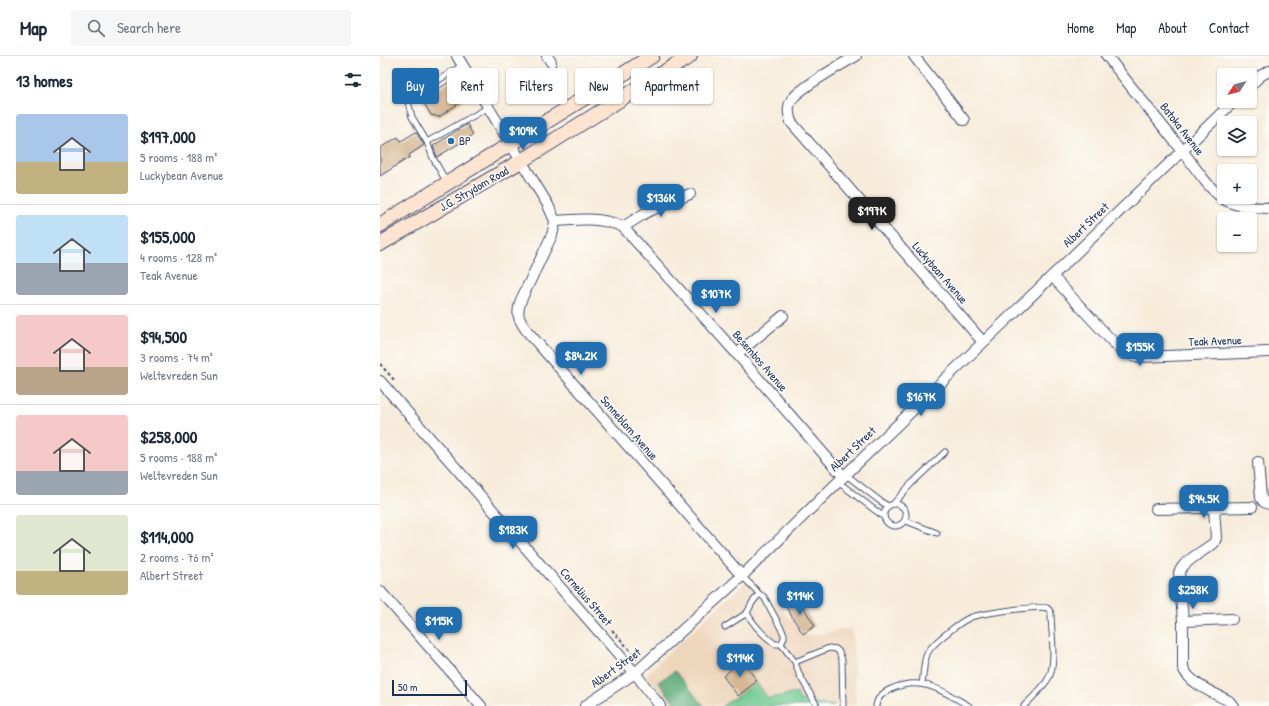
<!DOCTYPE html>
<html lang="en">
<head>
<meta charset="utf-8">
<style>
	:root { --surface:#fff; --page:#f6f6f7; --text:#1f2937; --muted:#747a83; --line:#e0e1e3; --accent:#1f6fb2 }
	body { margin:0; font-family:"Patrick Hand",sans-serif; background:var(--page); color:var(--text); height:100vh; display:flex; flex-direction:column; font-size:15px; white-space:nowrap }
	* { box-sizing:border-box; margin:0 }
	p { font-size:13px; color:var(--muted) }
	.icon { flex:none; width:22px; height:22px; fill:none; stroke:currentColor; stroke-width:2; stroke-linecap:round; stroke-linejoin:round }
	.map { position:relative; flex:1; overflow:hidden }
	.details { display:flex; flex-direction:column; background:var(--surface); width:380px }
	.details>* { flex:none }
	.guide { position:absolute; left:12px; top:12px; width:380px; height:36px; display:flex; gap:8px }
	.needle { width:26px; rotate:234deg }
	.buttons { position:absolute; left:837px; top:12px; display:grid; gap:8px }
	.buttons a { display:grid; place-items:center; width:40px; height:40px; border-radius:4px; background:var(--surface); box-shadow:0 1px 3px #0004; font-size:20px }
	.scale { position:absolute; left:12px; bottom:10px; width:75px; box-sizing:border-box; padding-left:4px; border:2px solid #1b2f5e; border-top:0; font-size:11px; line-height:14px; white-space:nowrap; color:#1b2f5e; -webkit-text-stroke:3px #fdfcf7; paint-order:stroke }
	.price { position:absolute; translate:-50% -34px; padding:0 9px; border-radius:8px; background:var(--accent); color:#fff; font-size:13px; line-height:26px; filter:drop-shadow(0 1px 2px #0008) }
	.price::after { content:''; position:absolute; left:50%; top:24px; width:12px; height:9px; margin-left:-6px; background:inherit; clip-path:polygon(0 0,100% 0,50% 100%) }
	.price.on { background:#222; color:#fff }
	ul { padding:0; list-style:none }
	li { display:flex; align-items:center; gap:12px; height:100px; padding:0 16px }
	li+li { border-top:1px solid var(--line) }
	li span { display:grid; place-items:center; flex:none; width:112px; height:80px; border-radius:4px; color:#555 }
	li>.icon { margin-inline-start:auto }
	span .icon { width:48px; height:48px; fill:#fffc; stroke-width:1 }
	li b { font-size:17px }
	h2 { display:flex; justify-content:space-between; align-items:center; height:48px; padding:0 16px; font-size:17px }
	.chip { padding:0 14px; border-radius:4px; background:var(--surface); box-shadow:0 1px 3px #0004; font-size:14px; line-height:36px }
	.chip.on { background:var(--accent); color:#fff }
	header { display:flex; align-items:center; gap:24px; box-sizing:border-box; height:56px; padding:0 20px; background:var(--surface); border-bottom:1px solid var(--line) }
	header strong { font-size:19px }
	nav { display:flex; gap:22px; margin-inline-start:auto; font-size:14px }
	.search { width:280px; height:36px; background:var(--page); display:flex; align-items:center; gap:10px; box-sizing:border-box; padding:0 14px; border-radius:4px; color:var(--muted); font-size:15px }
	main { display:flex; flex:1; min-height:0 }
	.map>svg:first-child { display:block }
	.built { fill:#eed6bb }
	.green { fill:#72cb92; stroke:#467d78 }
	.forest { fill:#5daf7c; stroke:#3c6f6d }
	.building { fill:#d3b48d }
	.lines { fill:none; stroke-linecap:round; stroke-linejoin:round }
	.lane-casing { stroke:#3c4b71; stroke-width:7 }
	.street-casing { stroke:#3c4b71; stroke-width:12 }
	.secondary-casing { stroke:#3c4b71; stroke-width:16 }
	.path { stroke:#3c4b71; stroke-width:2; stroke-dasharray:3 3; stroke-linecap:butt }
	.lane { stroke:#fff; stroke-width:5 }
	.street { stroke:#fff; stroke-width:10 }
	.secondary { stroke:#fde4d1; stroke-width:14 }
	.poi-dot { fill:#1f6fb2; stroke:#fdfcf7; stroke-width:1.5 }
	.labels { text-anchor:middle; stroke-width:3; stroke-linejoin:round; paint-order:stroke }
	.street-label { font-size:12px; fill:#1b2f5e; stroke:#fdfcf7 }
	.poi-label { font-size:12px; fill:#1b2f5e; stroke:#fdfcf7; text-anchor:start }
</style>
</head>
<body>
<header>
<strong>Map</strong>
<div class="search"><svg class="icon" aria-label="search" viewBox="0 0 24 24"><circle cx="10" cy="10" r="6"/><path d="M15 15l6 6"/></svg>Search here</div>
<nav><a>Home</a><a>Map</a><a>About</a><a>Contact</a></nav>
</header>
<main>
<section class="details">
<h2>13 homes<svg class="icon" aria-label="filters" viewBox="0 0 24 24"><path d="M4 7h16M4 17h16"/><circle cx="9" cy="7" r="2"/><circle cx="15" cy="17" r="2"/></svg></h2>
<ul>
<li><span style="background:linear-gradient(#a9c7e8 60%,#c2b280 0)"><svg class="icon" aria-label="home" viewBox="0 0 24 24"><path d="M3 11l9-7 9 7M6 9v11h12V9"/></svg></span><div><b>$197,000</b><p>5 rooms · 188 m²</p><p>Luckybean Avenue</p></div></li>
<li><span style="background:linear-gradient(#bfe0f5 60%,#9aa5b1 0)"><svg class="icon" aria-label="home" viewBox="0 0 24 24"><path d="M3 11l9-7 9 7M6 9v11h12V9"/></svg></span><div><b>$155,000</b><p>4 rooms · 128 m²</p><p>Teak Avenue</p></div></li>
<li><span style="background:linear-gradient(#f6c9c9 65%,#b9a48a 0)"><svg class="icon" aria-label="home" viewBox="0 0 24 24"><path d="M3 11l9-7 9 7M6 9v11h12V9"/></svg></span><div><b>$94,500</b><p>3 rooms · 74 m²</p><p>Weltevreden Sun</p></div></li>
<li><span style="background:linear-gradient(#f6c9c9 70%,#9aa5b1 0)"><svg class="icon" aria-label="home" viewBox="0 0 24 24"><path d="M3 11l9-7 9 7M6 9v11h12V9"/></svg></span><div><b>$258,000</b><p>5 rooms · 188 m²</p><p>Weltevreden Sun</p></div></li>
<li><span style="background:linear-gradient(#dfe7d0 70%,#c2b280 0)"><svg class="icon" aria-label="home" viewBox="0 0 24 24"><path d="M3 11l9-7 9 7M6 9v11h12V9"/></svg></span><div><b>$114,000</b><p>2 rooms · 76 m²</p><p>Albert Street</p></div></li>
</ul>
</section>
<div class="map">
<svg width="889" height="650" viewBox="0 0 889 650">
	<rect width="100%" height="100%" fill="#fdfcf7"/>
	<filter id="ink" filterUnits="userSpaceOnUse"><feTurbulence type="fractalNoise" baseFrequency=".025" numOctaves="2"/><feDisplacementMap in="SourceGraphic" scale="8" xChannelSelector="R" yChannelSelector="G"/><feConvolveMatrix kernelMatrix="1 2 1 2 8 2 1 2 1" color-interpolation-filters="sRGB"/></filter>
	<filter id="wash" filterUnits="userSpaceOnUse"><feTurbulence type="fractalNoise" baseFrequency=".012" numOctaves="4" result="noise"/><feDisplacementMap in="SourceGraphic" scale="16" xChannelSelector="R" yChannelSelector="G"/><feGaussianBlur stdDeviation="0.9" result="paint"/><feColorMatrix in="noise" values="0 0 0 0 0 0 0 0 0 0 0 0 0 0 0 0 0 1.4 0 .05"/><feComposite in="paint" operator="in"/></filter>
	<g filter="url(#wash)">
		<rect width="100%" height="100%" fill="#f7ecda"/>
		<!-- built -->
		<polygon class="built" points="370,522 427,580 472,572 476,650 289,650 266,618"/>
		<!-- green -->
		<polygon class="green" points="377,627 388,642 417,637 420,644 454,650 342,650"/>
		<!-- forest -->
		<polygon class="forest" points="295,615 324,650 297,650 278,626"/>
		<g id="blocks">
			<!-- building -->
			<g class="building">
				<polygon points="75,22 88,41 59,61 51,59 42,44"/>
				<polygon points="87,68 93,79 57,101 53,90"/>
				<polygon points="36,76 44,89 29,99 30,101 0,120 0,92 18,81 21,85"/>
				<polygon points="417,541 435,570 423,578 406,551"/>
				<polygon points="362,604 377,625 358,640 343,620"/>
			</g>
		</g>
	</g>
	<g filter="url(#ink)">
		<use href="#blocks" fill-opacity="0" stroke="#3c4b71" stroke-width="1"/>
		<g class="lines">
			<!-- lane casing -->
			<g class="lane-casing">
				<g id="lane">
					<polyline points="47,86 109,51"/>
					<polyline points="67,127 53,102 47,86 32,61 28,46 31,41 83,9"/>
					<polyline points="465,418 500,445 508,450"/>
					<polyline points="458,426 504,461"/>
					<polyline points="514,447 531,428 565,396"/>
					<circle cx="515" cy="459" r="11"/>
					<polyline points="526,465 557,477"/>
					<polyline points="362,520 375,533 379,538 384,541 404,578 404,582 401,588"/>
					<path d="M367,557C374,570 383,579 395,588H401"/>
					<polyline points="345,571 367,557 372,547 379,538"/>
					<polyline points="401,588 415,606 419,618 437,650"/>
					<polyline points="415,606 449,592 456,593 459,596 462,604 463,650"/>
					<path d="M542,628C544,617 543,601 550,593C556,585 580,566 589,562C597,558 660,549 667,552C670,554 670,555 671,557C671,575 676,603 670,619C667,628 651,643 644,650"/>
					<path d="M496,650C497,641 504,636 511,633C542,619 563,635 589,650"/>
				</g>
			</g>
			<!-- street casing -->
			<g class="street-casing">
				<g id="street">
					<path d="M77,0L168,149L175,165L174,171L172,179L141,244C136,258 138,263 147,275L362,520"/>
					<polyline points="167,0 171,6"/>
					<path d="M476,0C462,8 417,33 411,45C407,52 409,59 411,66L603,286"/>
					<polyline points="534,0 584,64"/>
					<path d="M727,0C751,31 776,62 801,93C814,109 829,135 847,145C860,151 875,152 889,152"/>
					<polyline points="870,30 880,20 889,15"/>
					<path d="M175,165C197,163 223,161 243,171L357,298L463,420"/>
					<polyline points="243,171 267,156 310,138"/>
					<path d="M672,220L732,285C740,293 749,299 760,301L889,296"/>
					<polyline points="357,298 403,260"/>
					<polyline points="0,325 255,617 280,650"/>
					<polyline points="878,406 881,442 884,446 889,448"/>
					<path d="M834,452L836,482L834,487C824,495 803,505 799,517L803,565V612C810,628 834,637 849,645L853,650"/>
					<polyline points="776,453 872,451"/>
					<polyline points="0,535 101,650"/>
					<polyline points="803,565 852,563"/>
					<polyline points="205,650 255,617 264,609 362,520 458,426 854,45"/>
				</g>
			</g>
			<!-- secondary casing -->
			<g class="secondary-casing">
				<g id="secondary">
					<polyline points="0,169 272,0"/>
					<polyline points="0,188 141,105 310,0"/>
				</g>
			</g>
			<!-- path -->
			<g class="path">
				<polyline points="0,308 15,325"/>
				<polyline points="232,574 257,602"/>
			</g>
			<!-- lane -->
			<use href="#lane" class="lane"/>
			<!-- street -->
			<use href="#street" class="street"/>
			<!-- secondary -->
			<use href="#secondary" class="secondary"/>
		</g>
	</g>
	<!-- markers -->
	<circle class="poi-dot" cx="71" cy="85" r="4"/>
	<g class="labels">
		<!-- street labels -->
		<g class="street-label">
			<text transform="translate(802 73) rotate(52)" y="4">Batoka Avenue</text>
			<text transform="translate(94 133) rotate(-30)" y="4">J.G. Strydom Road</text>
			<text transform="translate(706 169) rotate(-44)" y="4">Albert Street</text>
			<text transform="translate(560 217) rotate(49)" y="4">Luckybean Avenue</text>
			<text transform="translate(835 285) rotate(-2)" y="4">Teak Avenue</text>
			<text transform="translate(380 305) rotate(49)" y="4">Besembos Avenue</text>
			<text transform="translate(249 372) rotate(49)" y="4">Sonneblom Avenue</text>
			<text transform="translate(473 393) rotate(-44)" y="4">Albert Street</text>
			<text transform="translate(206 541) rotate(49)" y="4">Cornelius Street</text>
			<text transform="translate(236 612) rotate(-36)" y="4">Albert Street</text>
		</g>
		<!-- poi labels -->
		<g class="poi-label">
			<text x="79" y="89">BP</text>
		</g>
	</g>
</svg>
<div class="buttons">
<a><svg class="needle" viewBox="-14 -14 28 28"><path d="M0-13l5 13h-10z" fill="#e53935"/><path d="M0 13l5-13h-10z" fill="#747a83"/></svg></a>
<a><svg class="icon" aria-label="layers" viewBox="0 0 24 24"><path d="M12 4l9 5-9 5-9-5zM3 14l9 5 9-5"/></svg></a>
<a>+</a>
<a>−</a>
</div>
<div class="scale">50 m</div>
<b class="price" style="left:143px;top:95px">$109K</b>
<b class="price" style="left:281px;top:162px">$136K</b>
<b class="price on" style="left:492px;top:175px">$197K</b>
<b class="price" style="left:336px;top:258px">$107K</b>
<b class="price" style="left:760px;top:311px">$155K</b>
<b class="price" style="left:201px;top:320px">$84.2K</b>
<b class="price" style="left:541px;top:361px">$167K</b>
<b class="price" style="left:824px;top:463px">$94.5K</b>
<b class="price" style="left:133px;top:494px">$183K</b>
<b class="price" style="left:813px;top:554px">$258K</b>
<b class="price" style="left:420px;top:560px">$114K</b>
<b class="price" style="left:59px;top:585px">$115K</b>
<b class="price" style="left:360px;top:622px">$114K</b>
<div class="guide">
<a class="chip on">Buy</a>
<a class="chip">Rent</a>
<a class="chip">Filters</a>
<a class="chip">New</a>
<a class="chip">Apartment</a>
</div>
</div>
</main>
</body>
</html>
